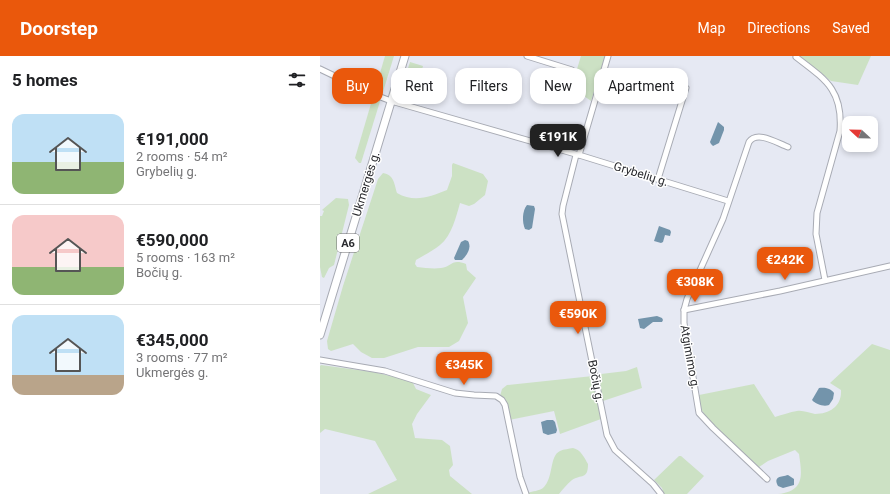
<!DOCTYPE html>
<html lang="en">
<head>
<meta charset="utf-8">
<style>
	:root { --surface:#fff; --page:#f2f2f2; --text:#202124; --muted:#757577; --line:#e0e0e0; --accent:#ea580c }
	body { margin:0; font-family:Roboto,sans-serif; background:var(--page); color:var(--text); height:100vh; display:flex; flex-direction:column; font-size:15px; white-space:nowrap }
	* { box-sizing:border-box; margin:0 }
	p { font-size:13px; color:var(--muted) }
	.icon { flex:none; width:22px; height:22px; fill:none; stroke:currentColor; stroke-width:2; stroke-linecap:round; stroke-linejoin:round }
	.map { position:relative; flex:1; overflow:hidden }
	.sheet { display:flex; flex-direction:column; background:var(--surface); width:320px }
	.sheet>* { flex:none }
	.top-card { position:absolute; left:12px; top:12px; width:380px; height:36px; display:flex; gap:8px }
	.needle { width:26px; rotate:292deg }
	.controls { position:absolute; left:522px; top:60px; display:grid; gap:8px }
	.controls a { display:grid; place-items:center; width:36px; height:36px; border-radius:8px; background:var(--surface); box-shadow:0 2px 6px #0003; font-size:20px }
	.price { position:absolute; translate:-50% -34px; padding:0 9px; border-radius:8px; background:var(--accent); color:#fff; font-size:13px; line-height:26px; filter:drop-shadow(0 1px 2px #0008) }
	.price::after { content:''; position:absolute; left:50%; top:24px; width:12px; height:9px; margin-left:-6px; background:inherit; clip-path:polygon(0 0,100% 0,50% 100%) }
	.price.active { background:#222; color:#fff }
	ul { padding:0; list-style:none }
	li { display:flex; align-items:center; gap:12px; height:100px; padding:0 12px }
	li+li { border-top:1px solid var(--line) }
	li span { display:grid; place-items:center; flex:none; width:112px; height:80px; border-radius:12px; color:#555 }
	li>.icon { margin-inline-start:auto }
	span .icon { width:48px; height:48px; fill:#fffc; stroke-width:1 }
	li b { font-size:17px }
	h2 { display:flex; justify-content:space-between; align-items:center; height:48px; padding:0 12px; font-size:17px }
	.pill { padding:0 14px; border-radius:12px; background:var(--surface); box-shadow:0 2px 6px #0003; font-size:14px; line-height:36px }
	.pill.active { background:var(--accent); color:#fff }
	header { display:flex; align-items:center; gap:24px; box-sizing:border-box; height:56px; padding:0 20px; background:var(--accent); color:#fff }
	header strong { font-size:19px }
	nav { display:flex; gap:22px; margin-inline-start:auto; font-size:14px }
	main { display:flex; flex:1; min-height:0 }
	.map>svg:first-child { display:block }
	.green { fill:#cce1c4 }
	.water { fill:#7394ab }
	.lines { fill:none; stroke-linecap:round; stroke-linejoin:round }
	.minor-casing { stroke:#a8abb4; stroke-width:7 }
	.highway-casing { stroke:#a8abb4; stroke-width:9 }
	.minor { stroke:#fff; stroke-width:5 }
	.highway { stroke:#fff; stroke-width:7 }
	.labels { text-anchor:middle; stroke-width:3; stroke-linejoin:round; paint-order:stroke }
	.shield { fill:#fff; stroke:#6a6b6d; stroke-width:1 }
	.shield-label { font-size:11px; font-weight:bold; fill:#2a2b2f }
	.street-label { font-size:12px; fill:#2a2b2f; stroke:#fff }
</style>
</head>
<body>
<header>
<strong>Doorstep</strong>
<nav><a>Map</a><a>Directions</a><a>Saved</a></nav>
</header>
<main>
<section class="sheet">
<h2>5 homes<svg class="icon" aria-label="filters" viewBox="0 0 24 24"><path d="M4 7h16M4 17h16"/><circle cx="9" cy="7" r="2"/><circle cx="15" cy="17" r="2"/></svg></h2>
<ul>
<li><span style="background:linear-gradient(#bfe0f5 60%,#8fb573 0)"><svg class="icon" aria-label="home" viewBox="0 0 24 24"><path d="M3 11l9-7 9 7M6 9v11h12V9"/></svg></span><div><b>€191,000</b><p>2 rooms · 54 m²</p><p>Grybelių g.</p></div></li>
<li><span style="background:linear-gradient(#f6c9c9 65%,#8fb573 0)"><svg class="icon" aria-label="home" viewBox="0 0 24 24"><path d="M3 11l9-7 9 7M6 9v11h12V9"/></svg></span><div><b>€590,000</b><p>5 rooms · 163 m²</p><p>Bočių g.</p></div></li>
<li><span style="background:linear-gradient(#bfe0f5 75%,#b9a48a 0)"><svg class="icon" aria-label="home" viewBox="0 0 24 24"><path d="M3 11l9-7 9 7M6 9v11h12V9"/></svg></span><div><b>€345,000</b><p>3 rooms · 77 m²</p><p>Ukmergės g.</p></div></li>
</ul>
</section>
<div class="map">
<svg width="570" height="438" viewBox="0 0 570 438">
	<rect width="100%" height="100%" fill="#e6e9f3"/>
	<!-- green -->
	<g class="green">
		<polygon points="65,0 74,0 41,107 39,107 35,102"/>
		<polygon points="261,0 285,0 271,45 257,35 257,13"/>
		<polygon points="480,0 551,0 538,29 511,25"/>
		<polygon points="90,6 103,10 92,48 83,45 79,40"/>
		<path d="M133,107L163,118L168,125L165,139L154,148L149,150L140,147C136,161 132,179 120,189C113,195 104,199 96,204L95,208L97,211C105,212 114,213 121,212C132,211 131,202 146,208L147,214L156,222L143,241L148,267L139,285L129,291H98L64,302H52L41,296L33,288L11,295L8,293L7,285L23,230L58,123L63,117C74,119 74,127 77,137C94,147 110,141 127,134L132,120V109Z"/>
		<polygon points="16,142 28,143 29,149 14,209 9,212 4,222 2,221 0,211 0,160 2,160 4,155 2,154"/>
		<path d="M552,288L570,294V438H458C485,435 482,419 479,398L475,394L448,405L439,411L390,367L381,353L379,339L434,328L455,361C462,359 470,356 477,355C483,354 489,357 495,358C510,358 522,350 521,334L510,327Z"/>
		<polygon points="1,309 53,316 92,325 96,333 111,339 97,358 92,368 95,382 122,384 130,390 133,409 129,414 130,420 152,438 48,438 77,424 55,385 5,373 0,377 0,310"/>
		<polygon points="317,311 322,332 283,345 277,320 281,318 306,315"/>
		<polygon points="273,320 281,363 240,378 234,355 189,364 184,343 180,340 182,333 187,329"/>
		<path d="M253,392C261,394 264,401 268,408C268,424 261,418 252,424C247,428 243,433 239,438H208V437C213,435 219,435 223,432C234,422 229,400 240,395C244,393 249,393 253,392Z"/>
		<polygon points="359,400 361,400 384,420 367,438 344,438 342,432 334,424"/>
	</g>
	<!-- water -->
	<g class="water">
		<polygon points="398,66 404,71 404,74 399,87 393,90 391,88 390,86"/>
		<path d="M207,149L214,150L215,153L212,172L209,174L205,173C202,166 202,155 207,149Z"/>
		<polygon points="339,170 350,174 351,176 350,180 345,179 343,186 341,187 334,185"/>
		<path d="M145,184L148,185C152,192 147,199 142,204H135L134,202L141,186Z"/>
		<polygon points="337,260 342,262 343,264 342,266 333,266 324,273 320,272 318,263"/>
		<path d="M499,332C504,331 511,332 514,337L513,343L509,349C503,351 496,348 492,344Z"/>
		<polygon points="227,364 233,364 235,366 237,374 236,377 228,379 223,377 221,366"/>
		<path d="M468,419L474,423V429L463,432L458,430C453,420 461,421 468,419Z"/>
	</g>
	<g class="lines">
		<!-- minor casing -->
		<g class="minor-casing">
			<g id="minor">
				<polyline points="207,0 252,14"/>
				<path d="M476,1C506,24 523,34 520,75L497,157L496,178L505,224"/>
				<polyline points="0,13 50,37 71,45 259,99 408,145"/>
				<polyline points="256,99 243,150 242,158 287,379 295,394 333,428 341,438"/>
				<polyline points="259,99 288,0"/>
				<polyline points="338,123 366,32"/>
				<polyline points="364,254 460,235 570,210"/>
				<polyline points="0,304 65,315 135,337 154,339 176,340 182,344 185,349 200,421 206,438"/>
				<path d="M447,423L393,372L379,357L364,267V254L367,243L403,163L429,86C437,74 457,87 468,91"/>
			</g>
		</g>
		<!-- highway casing -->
		<g class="highway-casing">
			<polyline id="highway" points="0,279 85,0"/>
		</g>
		<!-- minor -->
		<use href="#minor" class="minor"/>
		<!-- highway -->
		<use href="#highway" class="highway"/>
	</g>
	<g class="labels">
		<!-- shield labels -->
		<rect class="shield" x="17" y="178" width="22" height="18" rx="3"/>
		<g class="shield-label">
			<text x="28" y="191">A6</text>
		</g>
		<!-- street labels -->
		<g class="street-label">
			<text transform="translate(321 118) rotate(17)" y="4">Grybelių g.</text>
			<text transform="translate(46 128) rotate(-73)" y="4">Ukmergės g.</text>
			<text transform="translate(370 301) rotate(80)" y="4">Atgimimo g.</text>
			<text transform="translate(276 325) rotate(79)" y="4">Bočių g.</text>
		</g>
	</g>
</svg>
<div class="controls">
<a><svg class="needle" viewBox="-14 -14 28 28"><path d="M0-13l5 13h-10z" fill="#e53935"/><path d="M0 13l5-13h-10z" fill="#757577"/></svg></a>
</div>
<b class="price active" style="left:238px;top:102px">€191K</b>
<b class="price" style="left:465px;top:225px">€242K</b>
<b class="price" style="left:375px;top:247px">€308K</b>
<b class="price" style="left:258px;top:279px">€590K</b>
<b class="price" style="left:144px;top:330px">€345K</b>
<div class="top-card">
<a class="pill active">Buy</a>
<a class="pill">Rent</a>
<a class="pill">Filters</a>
<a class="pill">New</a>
<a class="pill">Apartment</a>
</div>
</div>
</main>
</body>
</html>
